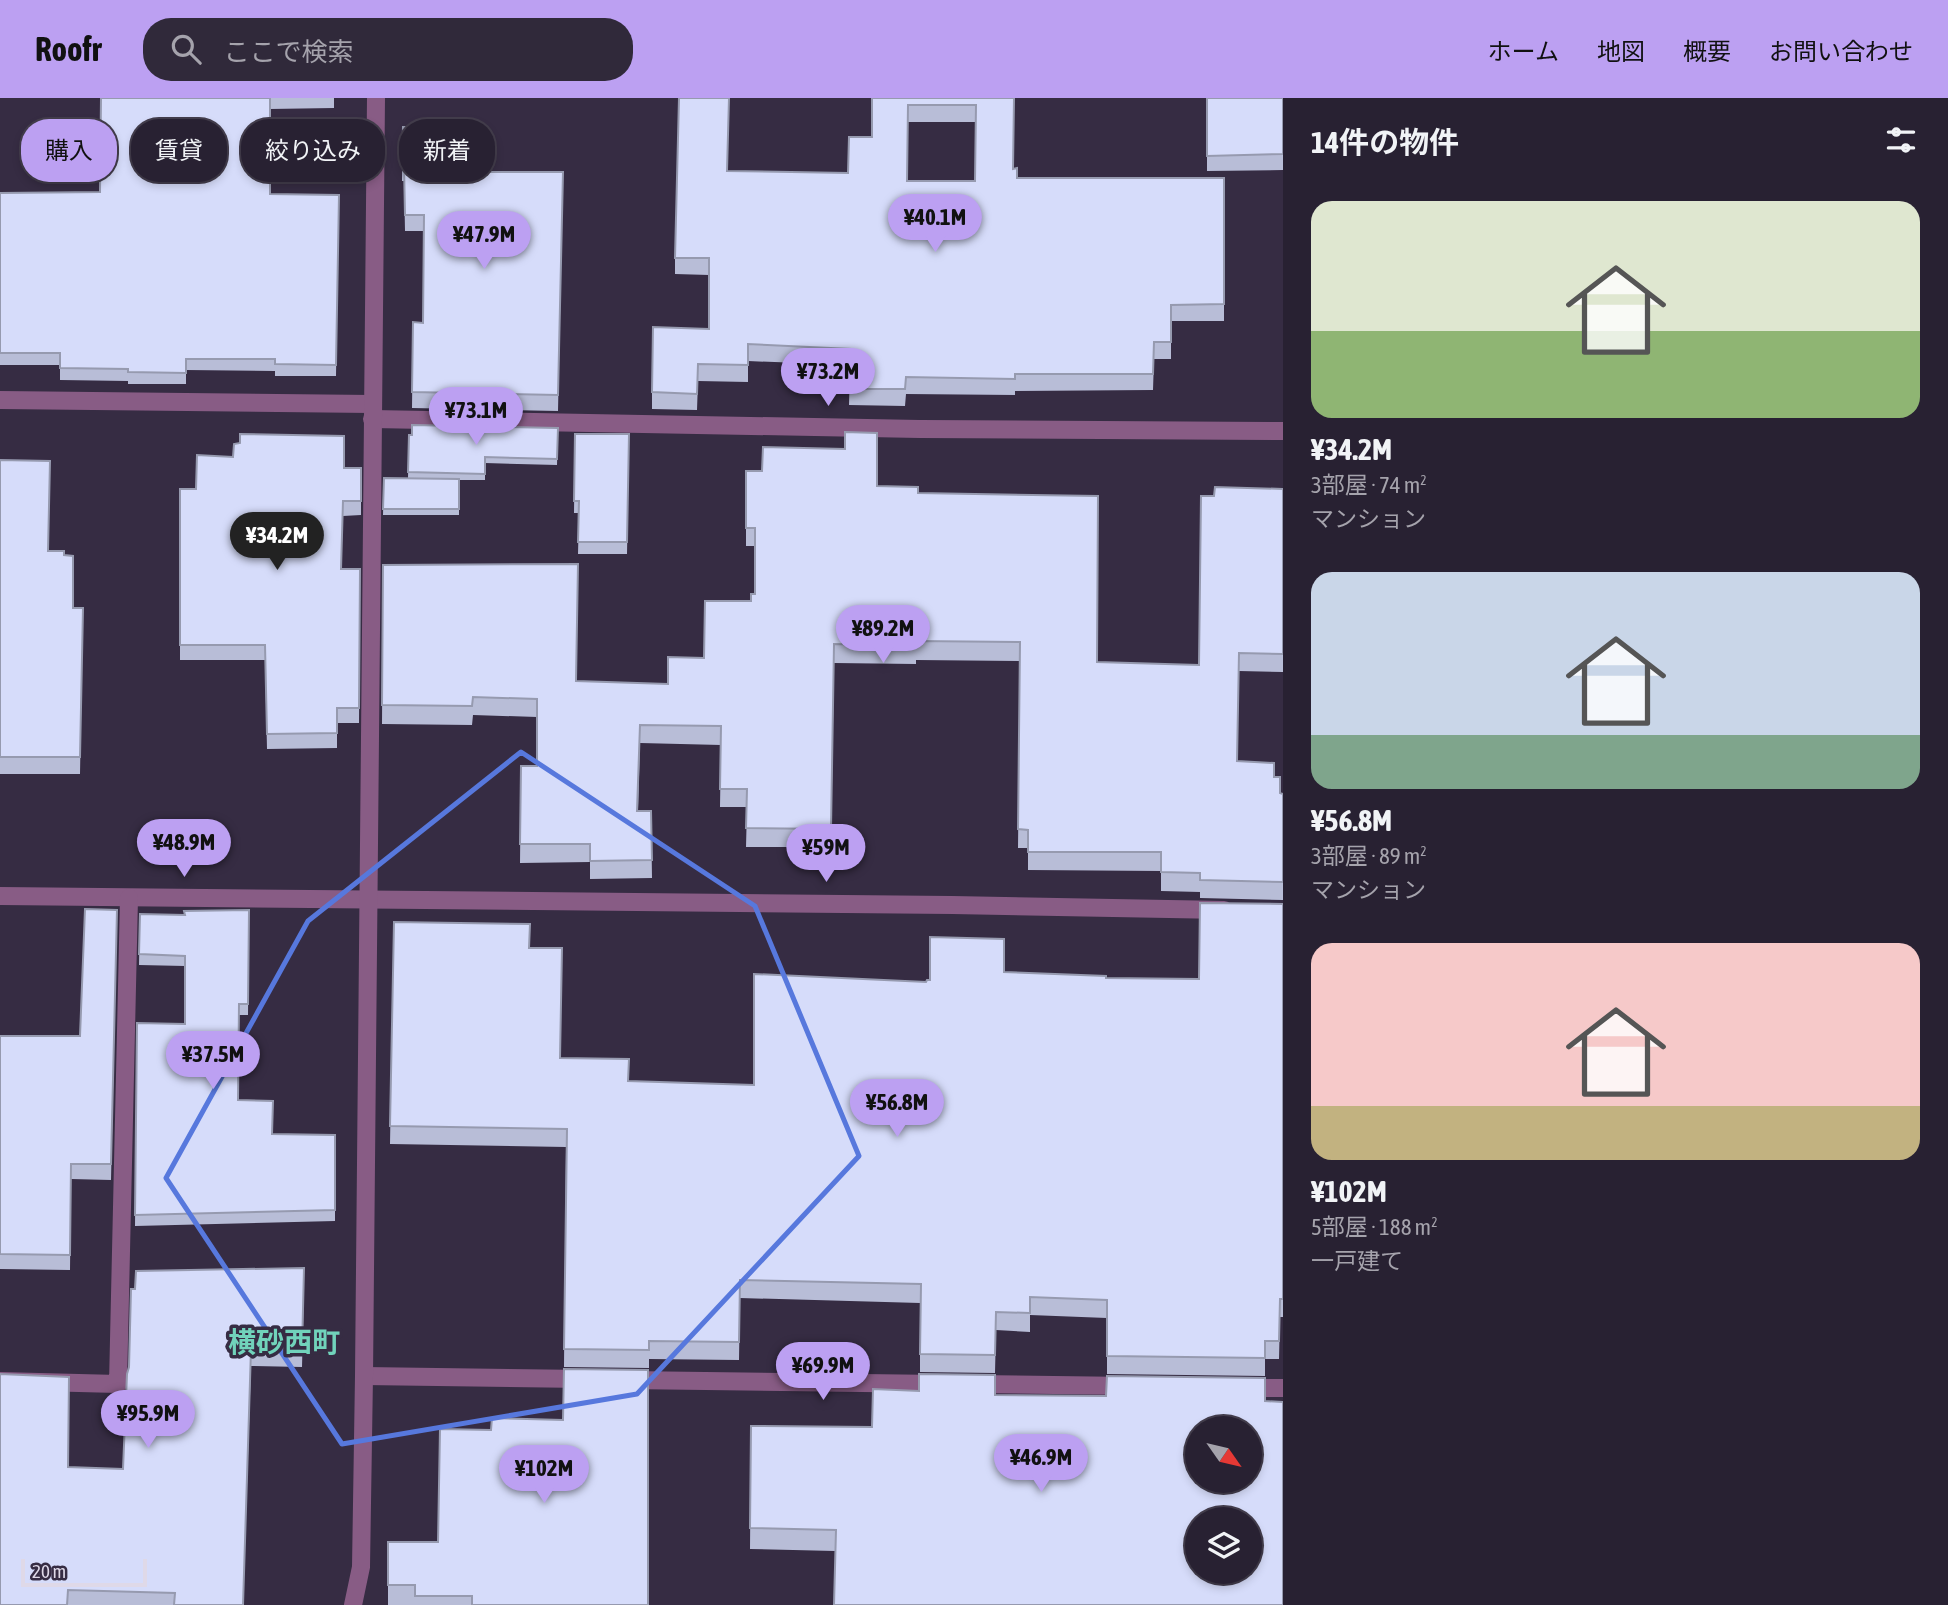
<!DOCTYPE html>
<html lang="ja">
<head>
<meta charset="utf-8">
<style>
	:root { --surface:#282132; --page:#30293a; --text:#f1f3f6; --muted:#a5a3ac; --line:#443e4d; --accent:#bca0f2 }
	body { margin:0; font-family:"Asap Condensed","Noto Sans JP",sans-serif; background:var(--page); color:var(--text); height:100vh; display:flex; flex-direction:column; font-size:26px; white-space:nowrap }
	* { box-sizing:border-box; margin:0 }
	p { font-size:23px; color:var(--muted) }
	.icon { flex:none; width:38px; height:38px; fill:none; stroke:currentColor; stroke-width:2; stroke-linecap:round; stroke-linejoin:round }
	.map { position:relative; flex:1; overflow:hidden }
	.side { display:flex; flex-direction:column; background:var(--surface); width:665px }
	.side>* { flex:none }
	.hud { position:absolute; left:21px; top:21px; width:665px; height:63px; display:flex; gap:14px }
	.needle { width:46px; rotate:124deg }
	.fabs { position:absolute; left:1185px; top:1318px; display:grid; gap:14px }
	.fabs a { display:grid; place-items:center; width:77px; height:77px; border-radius:50%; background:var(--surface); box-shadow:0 4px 10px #0003,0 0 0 2px var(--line); font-size:35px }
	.scale { position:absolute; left:21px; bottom:18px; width:126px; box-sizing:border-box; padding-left:7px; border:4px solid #dfd9e8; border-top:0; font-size:19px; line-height:24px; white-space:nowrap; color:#dfd9e8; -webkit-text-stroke:5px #362c43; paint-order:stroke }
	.price { position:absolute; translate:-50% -60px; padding:0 16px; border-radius:24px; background:var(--accent); color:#111; font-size:23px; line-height:46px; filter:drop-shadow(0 2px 4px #0008) }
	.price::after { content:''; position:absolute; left:50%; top:42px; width:21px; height:16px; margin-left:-10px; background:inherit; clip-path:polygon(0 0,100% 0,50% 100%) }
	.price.on { background:#222; color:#fff }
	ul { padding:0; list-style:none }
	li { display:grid; align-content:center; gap:14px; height:371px; padding:0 28px }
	li span { display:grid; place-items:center; height:217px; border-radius:21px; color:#555 }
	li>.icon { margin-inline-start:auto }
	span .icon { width:126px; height:126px; fill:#fffc; stroke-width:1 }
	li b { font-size:30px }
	h2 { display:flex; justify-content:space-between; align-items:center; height:84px; padding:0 28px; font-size:30px }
	.chip { padding:0 24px; border-radius:28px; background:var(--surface); box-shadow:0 4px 10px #0003,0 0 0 2px var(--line); font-size:24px; line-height:63px }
	.chip.on { background:var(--accent); color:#111 }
	header { display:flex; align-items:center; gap:42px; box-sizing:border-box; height:98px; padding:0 35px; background:var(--accent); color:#111 }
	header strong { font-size:33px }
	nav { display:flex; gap:38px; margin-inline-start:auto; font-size:24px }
	.search { width:490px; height:63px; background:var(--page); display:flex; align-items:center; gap:18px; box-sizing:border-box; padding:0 24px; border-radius:28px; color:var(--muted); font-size:26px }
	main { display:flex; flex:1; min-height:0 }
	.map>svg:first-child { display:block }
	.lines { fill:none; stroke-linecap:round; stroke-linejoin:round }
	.street { stroke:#885c85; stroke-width:18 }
	.wall { fill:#b8bdd7; fill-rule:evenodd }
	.building { fill:#d6dcfa; stroke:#969aaf; stroke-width:2; fill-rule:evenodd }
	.marked { fill:none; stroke:#5778dd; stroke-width:5; stroke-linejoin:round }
	.labels { text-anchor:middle; stroke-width:7; stroke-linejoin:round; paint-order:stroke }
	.quarter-label { font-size:28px; font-weight:bold; fill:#71d3bb; stroke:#362c43 }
</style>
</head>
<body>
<header>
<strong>Roofr</strong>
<div class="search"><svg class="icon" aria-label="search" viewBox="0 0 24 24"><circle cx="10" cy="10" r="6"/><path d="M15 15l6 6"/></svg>ここで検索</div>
<nav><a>ホーム</a><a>地図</a><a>概要</a><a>お問い合わせ</a></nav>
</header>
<main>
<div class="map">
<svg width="1283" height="1507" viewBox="0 0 1283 1507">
	<rect width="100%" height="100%" fill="#362c43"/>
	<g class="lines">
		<!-- street -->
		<g class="street">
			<polyline points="0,302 372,306"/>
			<polyline points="372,321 920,331 1283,333"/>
			<polyline points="0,798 952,807 1224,812"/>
			<polyline points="364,1278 585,1281"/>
			<polyline points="627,1282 942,1286"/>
			<polyline points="0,1283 118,1286 129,800"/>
			<polyline points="973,1286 1131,1288"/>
			<polyline points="1243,1290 1283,1290"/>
			<polyline points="353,1507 361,1469 364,1278 376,0"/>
		</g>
	</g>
	<!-- wall -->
	<g class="wall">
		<polygon points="101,0 334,0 334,10 270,11 270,96 339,97 336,278 275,278 275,273 186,272 186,286 128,286 128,283 60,282 60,267 0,267 0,95 100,94"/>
		<path d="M872,0H1014L1013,71L1017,80H1224V223H1171V261H1154L1153,292L1015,293V297L906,296L905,308L849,307L850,267L748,263V284L698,283L697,312L652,311V294L709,231V177L675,176V160L728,73L848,75L872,39ZM908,24H976L975,83H908Z"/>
		<polygon points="1207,0 1283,0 1283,72 1207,73"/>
		<polygon points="403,29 462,74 563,74 558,313 412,310 413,224 423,225 424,133 405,133 404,83 402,83"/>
		<polygon points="558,330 557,367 485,365 485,382 459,382 459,417 383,417 384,380 408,380 409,337"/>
		<polygon points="575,336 629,336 627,456 578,456 579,415 574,415"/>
		<polygon points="233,359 344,370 361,370 361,417 343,418 341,471 360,471 359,625 337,625 337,650 267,651 265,562 180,562 180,391 196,391"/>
		<polygon points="0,362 49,453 73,510 83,510 80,676 0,676"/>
		<polygon points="746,373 877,388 918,395 1098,564 1199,567 1214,398 1283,391 1283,574 1239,573 1237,663 1274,679 1280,695 1283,696 1283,802 1200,800 1200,794 1161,793 1161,773 1028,772 1028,750 1018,750 1020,563 916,562 916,566 834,565 831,749 746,749 747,709 720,709 721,647 640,645 638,713 651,713 652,780 590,781 590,764 520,765 521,668 537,668 537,619 473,617 472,627 382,626 383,467 576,583 668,586 704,560 751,503 755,496 755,448 746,448"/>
		<polygon points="1283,806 1283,1219 1280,1219 1279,1261 1265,1261 1265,1278 1107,1276 1107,1220 1030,1217 1030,1234 996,1232 995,1275 920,1274 920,1205 740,1200 739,1262 649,1261 649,1270 564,1269 566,1049 390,1046 394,824 530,850 561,960 629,983 754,987 926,884 1004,874 1106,880 1199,881"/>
		<polygon points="117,812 111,1082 71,1081 70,1172 0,1171 0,938 80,938"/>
		<polygon points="249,812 248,917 239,917 238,1002 272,1036 335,1037 335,1123 135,1128 137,925 185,926 185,868 139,867 140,816 185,817"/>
		<polygon points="304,1187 302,1269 251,1268 243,1507 0,1507 68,1369 123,1371"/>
		<polygon points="995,1297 1265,1303 835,1453 750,1451 751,1328 872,1329"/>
		<polygon points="388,1444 648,1507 388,1507"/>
	</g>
	<!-- building -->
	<g class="building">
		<polygon points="101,0 270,0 270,96 339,97 336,267 275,266 275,261 186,261 186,275 128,274 128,271 60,270 60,255 0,255 0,95 100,94"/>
		<path d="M679,0H729L727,73L848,75L849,39H872V0H1014L1013,71L1017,70V80H1224V206L1171,207V244H1154L1153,276H1015V281L906,279L905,291H849L851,251L748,246V267L698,266L697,296L652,294L653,229L709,231V160H675ZM908,7H976L975,83H907Z"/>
		<polygon points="1207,0 1283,0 1283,56 1207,58"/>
		<polygon points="403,29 463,29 462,74 563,74 558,297 412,294 413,224 423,225 424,117 405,117 404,67 402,67"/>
		<polygon points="412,327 558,330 557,361 485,359 485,376 408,374 409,337 412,337"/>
		<polygon points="845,334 877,335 877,388 918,389 918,395 1098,398 1097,564 1199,567 1201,398 1214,398 1215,389 1283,391 1283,556 1239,555 1237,663 1274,665 1274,679 1280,679 1280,695 1283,696 1283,784 1200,782 1200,775 1161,774 1161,754 1028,754 1028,732 1018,731 1020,544 916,543 916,548 834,546 831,731 746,730 747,691 720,691 721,628 640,627 637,713 651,713 652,762 590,763 590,746 520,746 521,668 537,668 537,601 473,599 472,608 382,607 383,467 578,466 576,583 668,586 668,559 704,560 705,503 751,503 751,496 755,496 755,430 746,430 746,373 762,373 763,349 845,351"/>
		<polygon points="240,336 344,338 344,370 361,370 361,403 343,403 341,471 360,471 359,610 337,610 337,635 267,636 265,547 180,547 180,391 196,391 197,357 233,359 234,346 240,345"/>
		<polygon points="575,336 629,336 627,444 578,444 579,403 574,403"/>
		<polygon points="0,362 50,363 48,453 64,453 64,457 73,458 73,510 83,510 80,659 0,659"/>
		<polygon points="384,380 459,381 459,411 383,411"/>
		<polygon points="1200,805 1283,806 1283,1201 1280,1201 1279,1243 1265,1243 1265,1260 1107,1258 1107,1202 1030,1199 1030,1215 996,1214 995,1257 920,1256 921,1186 740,1182 739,1244 649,1243 649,1252 564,1251 567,1031 390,1028 394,824 530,826 529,850 562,850 560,960 629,961 628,983 754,987 754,876 926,884 927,882 930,882 930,839 1004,841 1004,874 1106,878 1106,880 1199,881"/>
		<polygon points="85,811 117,812 111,1066 71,1066 70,1157 0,1156 0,938 80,938"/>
		<polygon points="249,812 248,906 239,906 238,1002 273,1003 272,1036 335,1037 335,1112 135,1117 137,925 185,926 185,858 139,856 140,816 185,817 184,813"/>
		<polygon points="304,1170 302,1252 251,1251 243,1507 174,1507 175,1495 68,1492 67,1507 0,1507 0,1276 69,1279 68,1369 123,1371 127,1276 129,1269 131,1191 135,1191 136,1173"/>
		<polygon points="564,1271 648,1272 648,1507 472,1507 472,1498 415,1498 415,1487 388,1487 388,1444 438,1444 440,1331 491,1332 492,1320 563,1322"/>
		<path d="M919,1276L995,1277V1297L1106,1298L1107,1278L1265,1280V1303L1283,1304V1507H834L836,1432L750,1430L751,1328L872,1329L873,1291L919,1293ZM1197,1330H1250V1382H1197ZM1197,1421H1250V1474H1197Z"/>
	</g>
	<!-- marked area -->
	<path class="marked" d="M521,654L755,808L859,1058L637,1296L342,1346L166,1080L308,823Z"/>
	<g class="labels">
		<!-- quarter labels -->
		<g class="quarter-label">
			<text x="284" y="1254">横砂西町</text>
		</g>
	</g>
</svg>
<div class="fabs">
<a><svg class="needle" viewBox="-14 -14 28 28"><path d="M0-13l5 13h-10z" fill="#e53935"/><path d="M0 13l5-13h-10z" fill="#a5a3ac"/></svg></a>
<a><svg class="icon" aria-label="layers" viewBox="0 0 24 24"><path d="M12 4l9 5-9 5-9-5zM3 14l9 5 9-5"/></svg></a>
</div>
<div class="scale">20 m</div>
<b class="price" style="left:935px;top:156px">¥40.1M</b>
<b class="price" style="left:484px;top:173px">¥47.9M</b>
<b class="price" style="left:828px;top:310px">¥73.2M</b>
<b class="price" style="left:476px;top:349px">¥73.1M</b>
<b class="price on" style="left:277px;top:474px">¥34.2M</b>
<b class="price" style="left:883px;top:567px">¥89.2M</b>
<b class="price" style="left:184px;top:781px">¥48.9M</b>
<b class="price" style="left:826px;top:786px">¥59M</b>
<b class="price" style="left:213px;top:993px">¥37.5M</b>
<b class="price" style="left:897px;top:1041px">¥56.8M</b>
<b class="price" style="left:823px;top:1304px">¥69.9M</b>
<b class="price" style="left:148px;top:1352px">¥95.9M</b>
<b class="price" style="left:1041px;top:1396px">¥46.9M</b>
<b class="price" style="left:544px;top:1407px">¥102M</b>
<div class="hud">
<a class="chip on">購入</a>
<a class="chip">賃貸</a>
<a class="chip">絞り込み</a>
<a class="chip">新着</a>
</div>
</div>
<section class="side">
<h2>14件の物件<svg class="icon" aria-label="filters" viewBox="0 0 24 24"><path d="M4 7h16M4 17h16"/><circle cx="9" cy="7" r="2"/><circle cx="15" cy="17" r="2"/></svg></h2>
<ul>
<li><span style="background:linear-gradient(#dfe7d0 60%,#8fb573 0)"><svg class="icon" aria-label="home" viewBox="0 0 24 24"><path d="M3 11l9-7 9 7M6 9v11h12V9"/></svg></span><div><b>¥34.2M</b><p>3部屋 · 74 m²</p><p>マンション</p></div></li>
<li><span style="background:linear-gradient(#c9d6e8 75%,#7fa58c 0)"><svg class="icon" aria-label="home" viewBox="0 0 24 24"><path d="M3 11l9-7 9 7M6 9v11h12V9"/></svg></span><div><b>¥56.8M</b><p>3部屋 · 89 m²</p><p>マンション</p></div></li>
<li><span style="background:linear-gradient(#f6c9c9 75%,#c2b280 0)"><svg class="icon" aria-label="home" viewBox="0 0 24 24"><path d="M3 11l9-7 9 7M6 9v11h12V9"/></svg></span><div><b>¥102M</b><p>5部屋 · 188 m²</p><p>一戸建て</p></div></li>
</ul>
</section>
</main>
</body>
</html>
